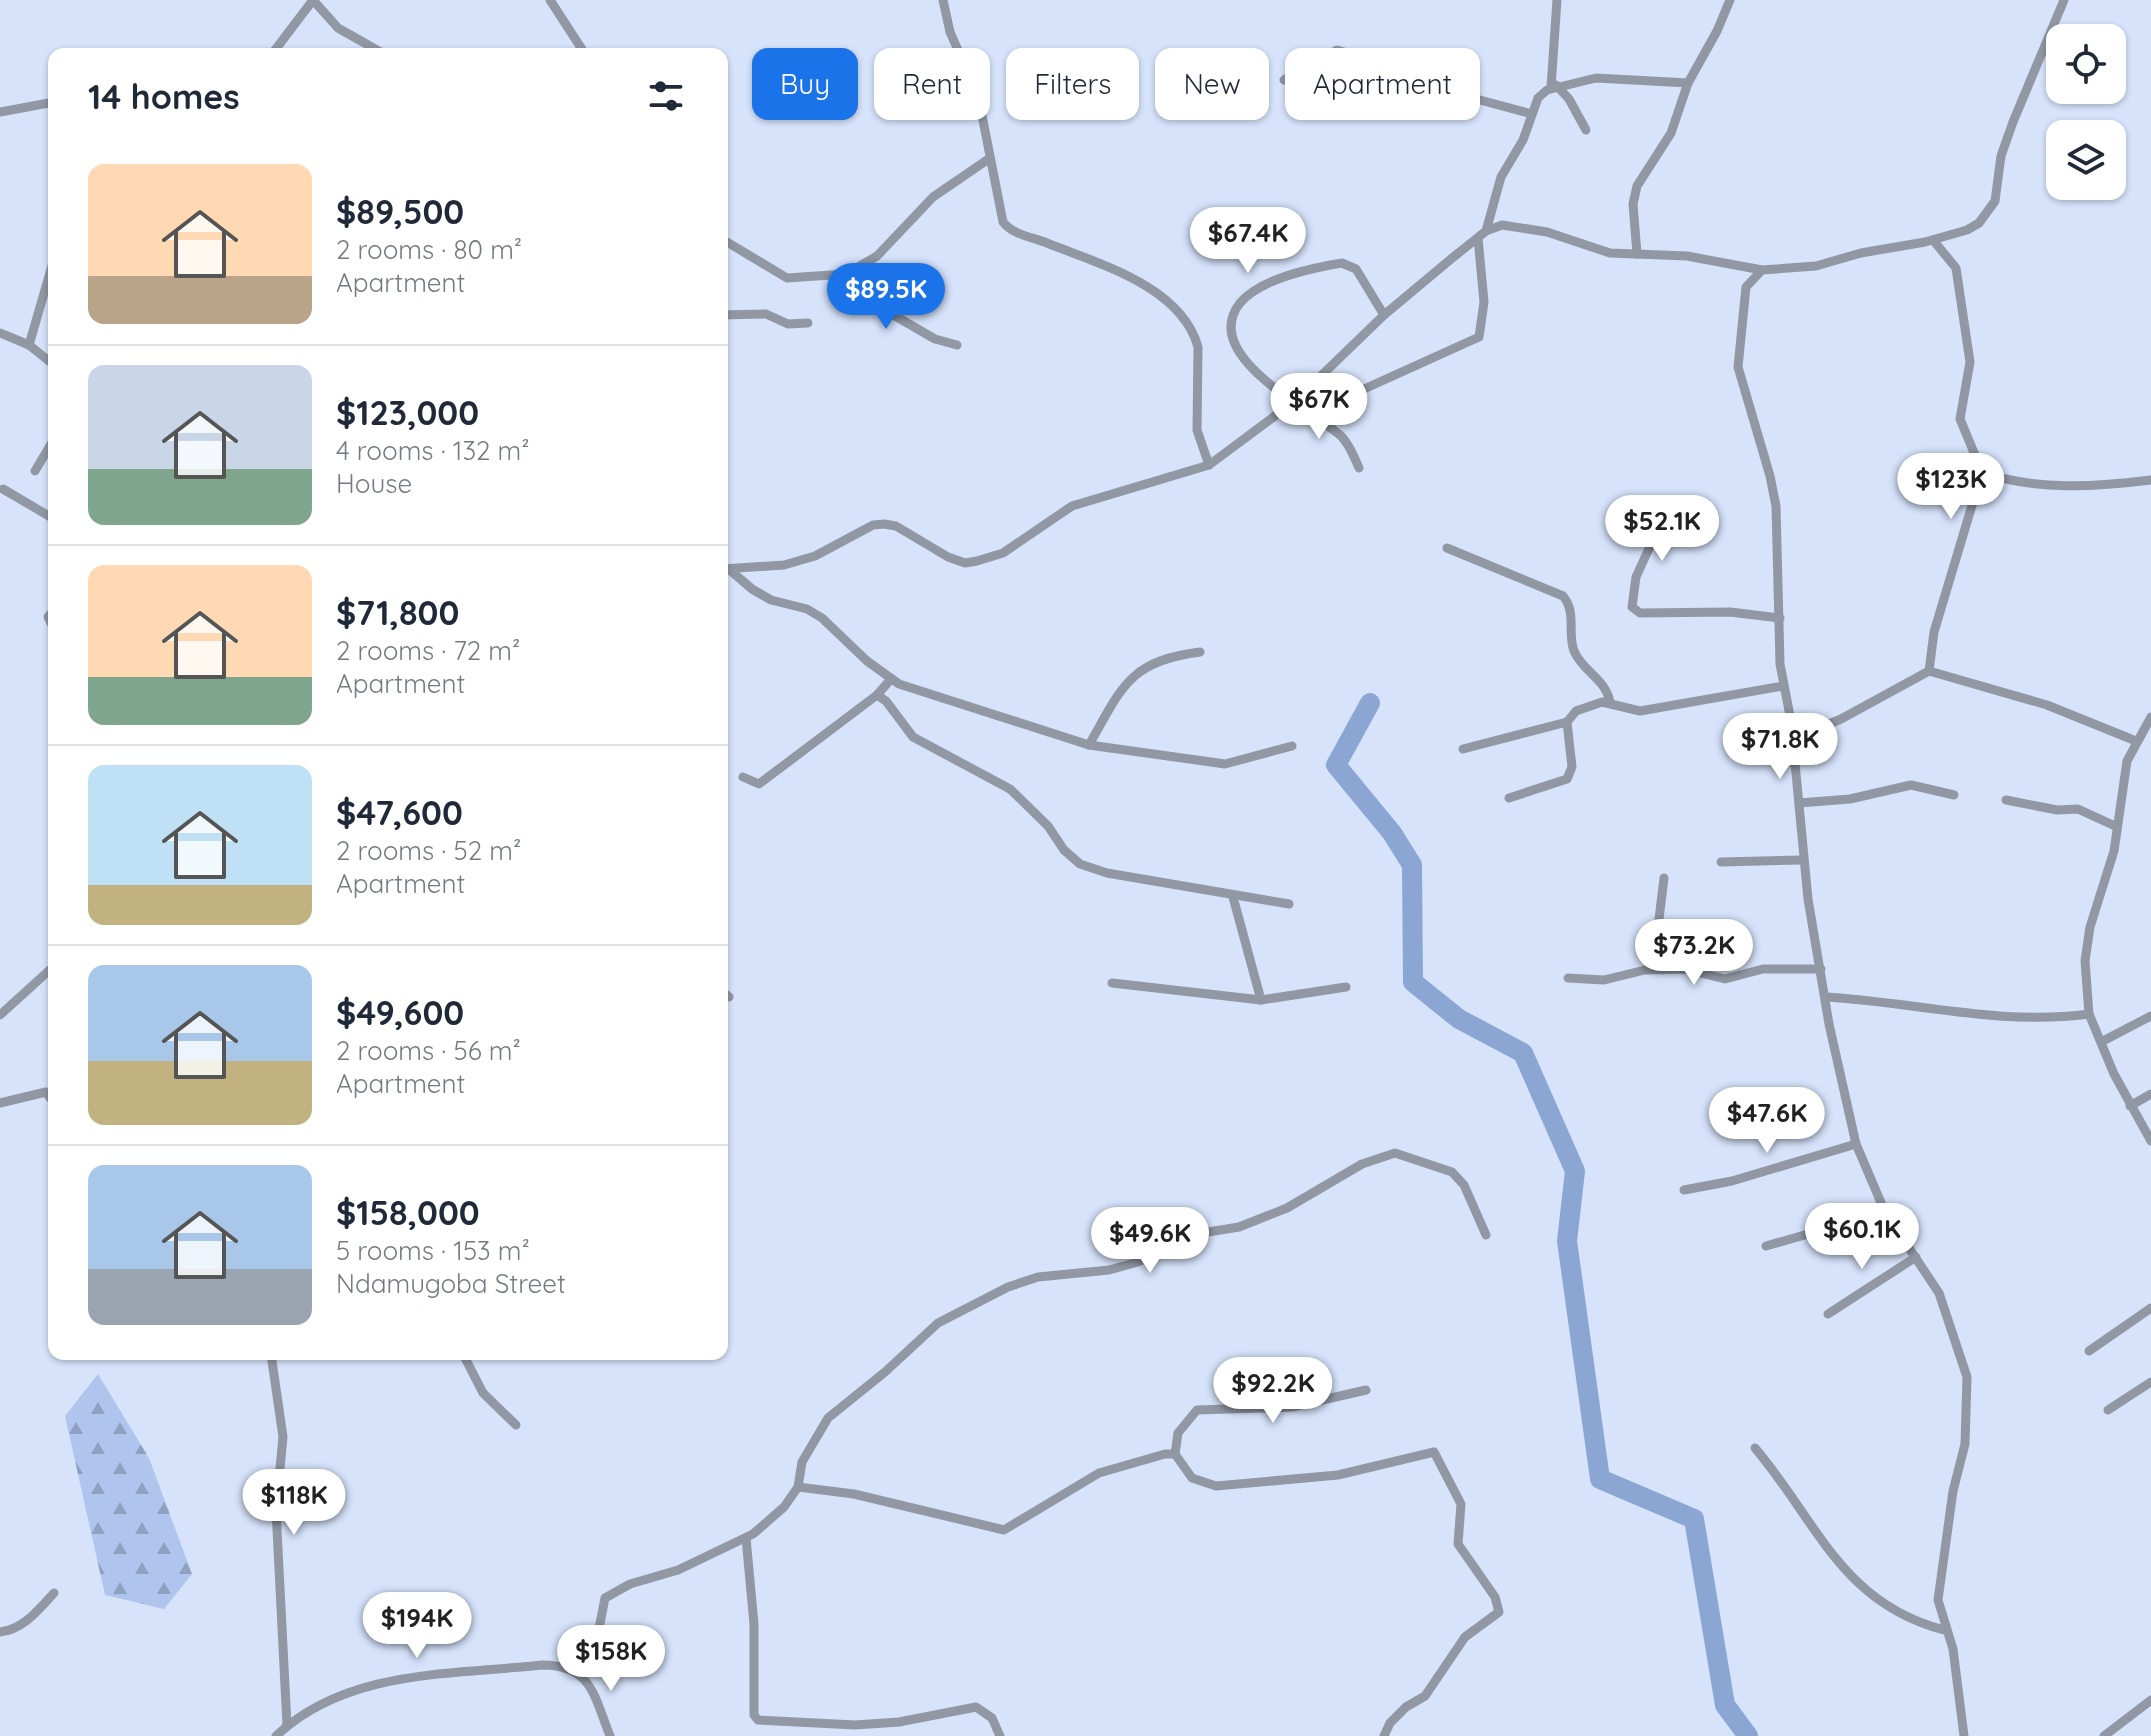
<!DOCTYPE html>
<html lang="en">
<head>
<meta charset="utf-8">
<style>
	:root { --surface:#fff; --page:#f6f6f7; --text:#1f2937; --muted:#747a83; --line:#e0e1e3; --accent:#1a73e8 }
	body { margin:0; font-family:Quicksand,sans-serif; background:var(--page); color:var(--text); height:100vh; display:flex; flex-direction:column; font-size:30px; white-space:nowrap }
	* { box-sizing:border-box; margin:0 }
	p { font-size:26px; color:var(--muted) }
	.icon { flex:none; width:44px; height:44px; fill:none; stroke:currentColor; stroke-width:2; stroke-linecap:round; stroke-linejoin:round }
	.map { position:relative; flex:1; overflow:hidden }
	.details { position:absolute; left:48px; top:48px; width:680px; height:1312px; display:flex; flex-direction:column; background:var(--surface); border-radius:16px; box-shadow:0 2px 6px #0004 }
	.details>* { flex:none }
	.hud { position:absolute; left:752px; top:48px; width:760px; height:72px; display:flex; gap:16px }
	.tools { position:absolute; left:2046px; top:24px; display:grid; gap:16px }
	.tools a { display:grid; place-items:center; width:80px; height:80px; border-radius:16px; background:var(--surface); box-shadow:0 2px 6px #0004; font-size:40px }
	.price { position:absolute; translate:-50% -68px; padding:0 18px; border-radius:28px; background:#fff; color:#222; font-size:26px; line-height:52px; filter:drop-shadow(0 2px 4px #0008) }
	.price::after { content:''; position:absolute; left:50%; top:48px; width:24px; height:18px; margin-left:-12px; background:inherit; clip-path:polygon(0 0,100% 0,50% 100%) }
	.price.current { background:var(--accent); color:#fff }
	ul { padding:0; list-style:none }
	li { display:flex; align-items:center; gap:24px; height:200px; padding:0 40px }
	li+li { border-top:2px solid var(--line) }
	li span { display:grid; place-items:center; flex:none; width:224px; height:160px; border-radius:16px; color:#555 }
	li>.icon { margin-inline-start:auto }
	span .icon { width:96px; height:96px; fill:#fffc; stroke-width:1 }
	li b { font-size:34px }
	h2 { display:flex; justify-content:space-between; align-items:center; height:96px; padding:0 40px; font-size:34px }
	.tag { padding:0 28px; border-radius:16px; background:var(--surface); box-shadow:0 2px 6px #0004; font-size:28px; line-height:72px }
	.tag.current { background:var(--accent); color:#fff }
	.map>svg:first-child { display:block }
	.forest { fill:url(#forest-firs) }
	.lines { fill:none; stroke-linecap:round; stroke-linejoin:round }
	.river { stroke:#8ca6d3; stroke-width:20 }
	.minor { stroke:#9198a4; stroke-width:9 }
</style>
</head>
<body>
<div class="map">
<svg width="2151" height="1736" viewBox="0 0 2151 1736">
	<defs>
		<pattern id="forest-firs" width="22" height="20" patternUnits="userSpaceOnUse" patternTransform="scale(2)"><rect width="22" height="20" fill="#afc5ed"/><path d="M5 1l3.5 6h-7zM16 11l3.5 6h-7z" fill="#8fa1c1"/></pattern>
	</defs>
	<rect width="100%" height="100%" fill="#d6e3fb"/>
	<!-- forest -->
	<polygon class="forest" points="98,1374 149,1458 192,1574 164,1609 105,1595 65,1416"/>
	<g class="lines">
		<!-- river -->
		<polyline class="river" points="1370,703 1336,765 1392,833 1412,865 1413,982 1459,1019 1523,1053 1575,1171 1567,1241 1600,1479 1694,1519 1725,1705 1748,1736"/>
		<!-- minor -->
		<g class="minor">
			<polyline points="313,0 338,28 384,54"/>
			<polyline points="550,0 585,54"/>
			<path d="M943,0L950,32L978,95L1003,222C1013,235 1032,237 1047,243C1099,264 1181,286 1198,347L1197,430L1209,465"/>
			<polyline points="272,54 313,0"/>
			<polyline points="1284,80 1337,50 1401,69 1465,96 1532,114"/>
			<polyline points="1556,85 1569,99 1586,130"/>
			<polyline points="1551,87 1557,0"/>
			<polyline points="0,112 54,102"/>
			<polyline points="1486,231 1501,177 1523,140 1538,98 1547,90 1596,78 1688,83"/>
			<polyline points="722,239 787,278 846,274 877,256 933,197 990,158"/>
			<polyline points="1637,254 1633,204 1637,186 1671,133 1688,83 1717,31 1730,0"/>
			<polyline points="859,269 876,305 935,339 957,345"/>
			<polyline points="722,315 766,314 788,324 808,323"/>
			<polyline points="0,333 29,345 54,365"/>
			<polyline points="29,345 54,259"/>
			<polyline points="1311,413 1479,337 1484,302 1478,238"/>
			<path d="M1359,468C1354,457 1350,445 1341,436C1309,408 1199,355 1240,303C1261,278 1312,268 1342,263L1356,269L1384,315"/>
			<polyline points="35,471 54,439"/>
			<path d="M1982,472C2035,491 2096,487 2151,480"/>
			<polyline points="3,489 54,519"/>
			<polyline points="1662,520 1636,577 1632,607 1640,613 1730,612 1780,618"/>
			<path d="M1447,548L1563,596C1577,613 1567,632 1574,651C1583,672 1605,678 1610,702"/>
			<polyline points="722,569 784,565 815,556 873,525 884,524 896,526 948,557 965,563 977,561 1003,553 1072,506 1209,465 1295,401 1384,315 1451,259 1486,231 1502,225 1547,232 1610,253 1687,256 1762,270"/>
			<polyline points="731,571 752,589 771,600 807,609 822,618 867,661 899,684 1089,745 1225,764 1292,746"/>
			<polyline points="54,610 48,617 54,629"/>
			<polyline points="1929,671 2047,705 2136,741"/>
			<polyline points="53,694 54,693"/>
			<polyline points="877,695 886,701 913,737 1010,789 1048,826 1064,850 1080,864 1107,873 1289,904"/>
			<polyline points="1792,739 1841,719 1929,671 1934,632 1982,472 1960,419 1970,362 1956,268 1933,240"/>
			<path d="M1089,745C1122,687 1129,661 1200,652"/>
			<polyline points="1463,749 1567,722"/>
			<polyline points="743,777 759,784 877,695 891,679"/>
			<polyline points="1509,798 1567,779 1572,767 1567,722 1576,711 1602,702 1640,711 1783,686"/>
			<polyline points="2006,800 2057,810 2078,809 2115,826"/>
			<polyline points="1799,803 1850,799 1911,785 1954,795"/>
			<polyline points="1721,862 1803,860"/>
			<polyline points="1233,897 1261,1000 1346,987"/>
			<polyline points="1662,970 1659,919 1664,878"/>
			<polyline points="1568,978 1604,980 1645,970 1684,969 1725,979 1763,969 1821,969"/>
			<polyline points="1112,983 1261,1000"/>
			<polyline points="722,991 729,997"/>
			<path d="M1826,997C1914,1002 2000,1026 2089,1014L2114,1074L2151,1141"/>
			<polyline points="2089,1014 2085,961 2090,927 2114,851 2127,761 2151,717"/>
			<polyline points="0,1015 54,966"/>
			<polyline points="2101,1042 2151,1016"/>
			<polyline points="0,1103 46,1092 54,1103"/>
			<polyline points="2130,1106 2151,1094"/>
			<polyline points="1684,1190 1732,1181 1856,1144"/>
			<polyline points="1766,1246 1885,1212"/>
			<polyline points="1828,1314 1916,1257"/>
			<polyline points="2089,1351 2151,1308"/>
			<polyline points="271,1354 283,1437 276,1510 287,1725"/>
			<polyline points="463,1354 483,1393 516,1425"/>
			<polyline points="2108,1410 2151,1382"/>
			<path d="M1755,1448C1817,1521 1841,1603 1944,1630"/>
			<polyline points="1175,1454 1178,1433 1197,1410 1292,1407 1366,1390"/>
			<polyline points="798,1487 854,1494 1004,1530 1099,1473 1165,1454 1175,1454 1192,1478 1216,1486 1338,1475 1434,1452 1461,1504 1458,1544 1495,1597 1499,1612 1465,1637 1425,1696 1406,1707 1390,1723 1384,1736"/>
			<polyline points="746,1538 754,1624 754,1715 758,1720 855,1725 899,1722 976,1707 992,1718 1000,1736"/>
			<path d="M0,1632C24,1629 38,1610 54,1593"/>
			<polyline points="577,1671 595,1649 605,1598 630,1584 678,1570 753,1534 784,1507 798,1487 802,1462 828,1418 885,1372 938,1323 1008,1287 1038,1277 1109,1270 1138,1262 1202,1233 1239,1227 1287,1208 1362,1164 1395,1153 1452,1172 1464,1185 1486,1235"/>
			<path d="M276,1736C347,1669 451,1675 542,1665C592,1665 594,1696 610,1736"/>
			<polyline points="1964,1736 1953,1649 1938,1600 1953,1491 1965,1444 1967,1377 1939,1293 1885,1212 1856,1144 1829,1024 1808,899 1791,721 1780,664 1776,506 1770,476 1738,367 1746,287 1762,270 1816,266 1861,253 1925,242 1967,230 1979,223 1995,201 2001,156 2013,122 2064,0"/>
			<polyline points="2104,1736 2151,1700"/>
		</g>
	</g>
</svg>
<div class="tools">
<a><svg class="icon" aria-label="locate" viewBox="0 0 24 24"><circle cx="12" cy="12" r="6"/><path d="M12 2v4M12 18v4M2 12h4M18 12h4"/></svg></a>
<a><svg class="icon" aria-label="layers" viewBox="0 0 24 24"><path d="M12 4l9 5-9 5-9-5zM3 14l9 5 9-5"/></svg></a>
</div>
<b class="price" style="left:1248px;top:275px">$67.4K</b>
<b class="price current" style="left:886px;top:331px">$89.5K</b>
<b class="price" style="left:1319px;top:441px">$67K</b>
<b class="price" style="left:1951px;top:521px">$123K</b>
<b class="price" style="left:1662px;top:563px">$52.1K</b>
<b class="price" style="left:1780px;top:781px">$71.8K</b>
<b class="price" style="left:1694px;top:987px">$73.2K</b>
<b class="price" style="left:1767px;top:1155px">$47.6K</b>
<b class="price" style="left:1862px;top:1271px">$60.1K</b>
<b class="price" style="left:1150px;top:1275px">$49.6K</b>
<b class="price" style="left:1273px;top:1425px">$92.2K</b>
<b class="price" style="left:294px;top:1537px">$118K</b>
<b class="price" style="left:417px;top:1660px">$194K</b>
<b class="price" style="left:611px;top:1693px">$158K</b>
<div class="hud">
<a class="tag current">Buy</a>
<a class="tag">Rent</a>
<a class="tag">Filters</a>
<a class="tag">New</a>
<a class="tag">Apartment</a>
</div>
<section class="details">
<h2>14 homes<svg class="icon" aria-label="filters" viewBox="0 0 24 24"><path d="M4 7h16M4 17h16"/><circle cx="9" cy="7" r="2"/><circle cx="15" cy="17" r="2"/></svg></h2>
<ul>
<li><span style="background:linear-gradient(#ffd9b3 70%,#b9a48a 0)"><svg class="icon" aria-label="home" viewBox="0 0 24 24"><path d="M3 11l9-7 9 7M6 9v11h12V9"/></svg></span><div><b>$89,500</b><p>2 rooms · 80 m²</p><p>Apartment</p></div></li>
<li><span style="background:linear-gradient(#c9d6e8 65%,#7fa58c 0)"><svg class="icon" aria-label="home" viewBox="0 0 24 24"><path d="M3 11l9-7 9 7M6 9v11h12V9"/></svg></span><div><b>$123,000</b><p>4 rooms · 132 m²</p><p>House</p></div></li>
<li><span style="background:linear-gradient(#ffd9b3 70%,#7fa58c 0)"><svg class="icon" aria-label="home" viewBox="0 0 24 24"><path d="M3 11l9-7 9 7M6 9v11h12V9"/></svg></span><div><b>$71,800</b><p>2 rooms · 72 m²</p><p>Apartment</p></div></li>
<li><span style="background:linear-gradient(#bfe0f5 75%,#c2b280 0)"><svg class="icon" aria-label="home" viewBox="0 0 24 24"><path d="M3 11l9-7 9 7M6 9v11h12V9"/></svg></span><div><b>$47,600</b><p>2 rooms · 52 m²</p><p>Apartment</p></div></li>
<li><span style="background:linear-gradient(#a9c7e8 60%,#c2b280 0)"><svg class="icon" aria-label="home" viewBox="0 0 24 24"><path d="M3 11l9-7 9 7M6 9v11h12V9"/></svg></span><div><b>$49,600</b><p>2 rooms · 56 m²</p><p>Apartment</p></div></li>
<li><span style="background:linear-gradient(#a9c7e8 65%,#9aa5b1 0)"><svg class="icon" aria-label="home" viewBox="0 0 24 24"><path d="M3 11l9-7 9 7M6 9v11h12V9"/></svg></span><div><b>$158,000</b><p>5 rooms · 153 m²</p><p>Ndamugoba Street</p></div></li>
</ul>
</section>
</div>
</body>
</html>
